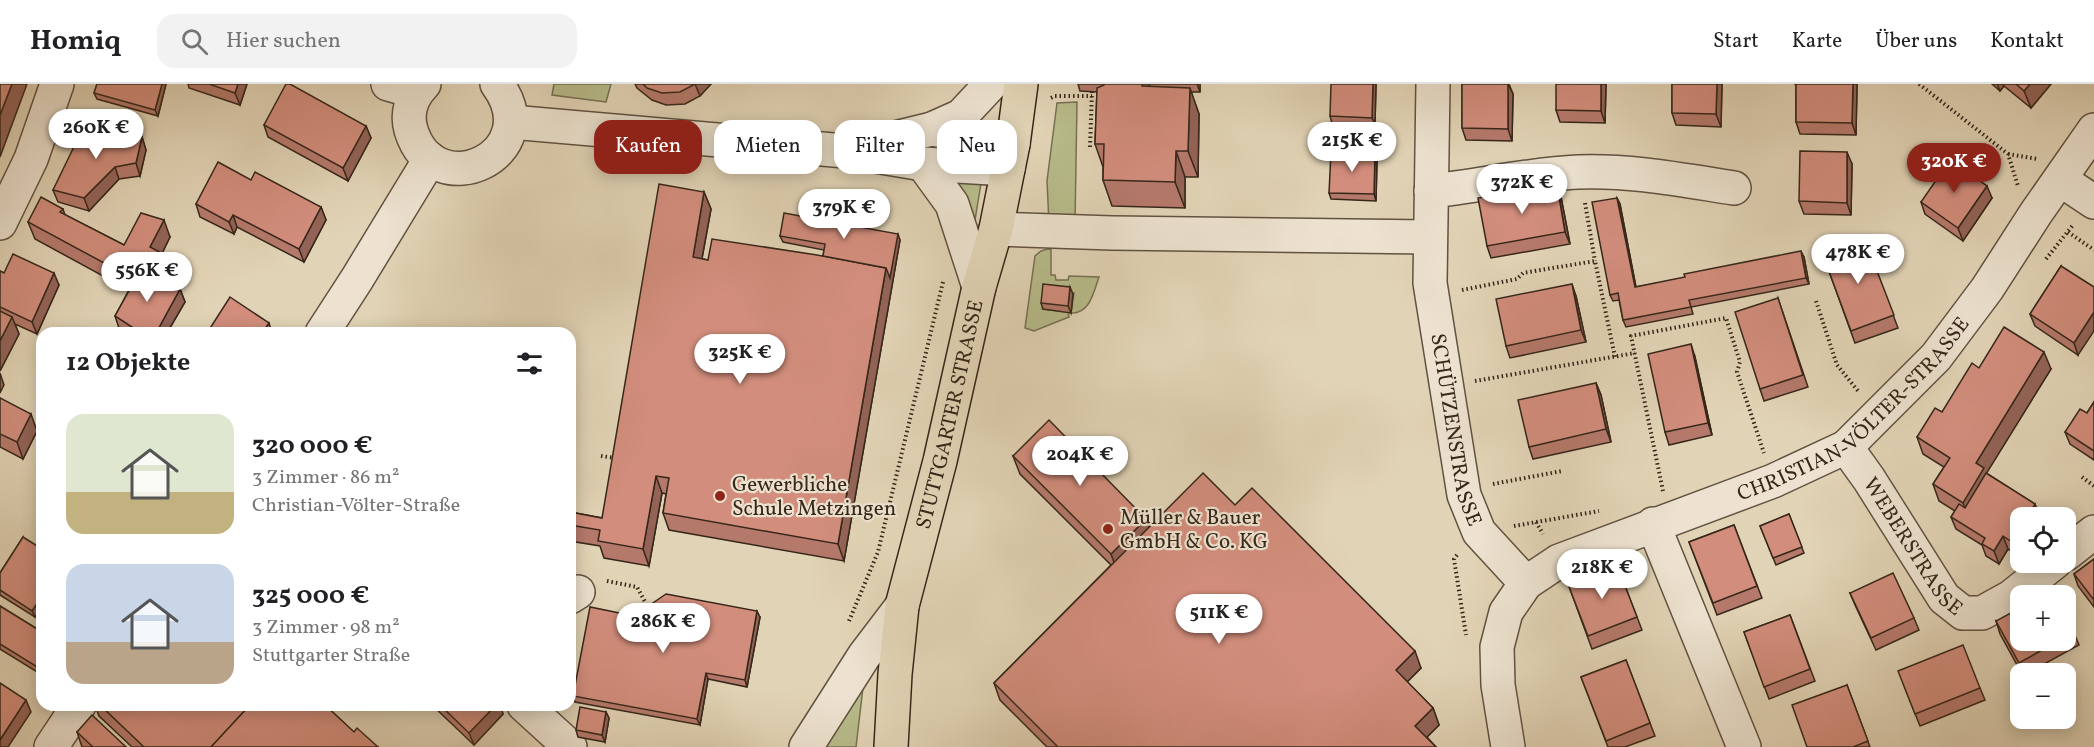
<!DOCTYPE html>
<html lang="de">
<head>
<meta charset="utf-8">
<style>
	:root { --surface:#fff; --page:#f2f2f2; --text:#202124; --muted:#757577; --line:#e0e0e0; --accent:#8f2418 }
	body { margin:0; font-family:Vollkorn,serif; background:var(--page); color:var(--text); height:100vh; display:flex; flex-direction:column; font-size:22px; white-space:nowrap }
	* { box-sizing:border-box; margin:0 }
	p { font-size:20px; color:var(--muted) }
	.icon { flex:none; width:33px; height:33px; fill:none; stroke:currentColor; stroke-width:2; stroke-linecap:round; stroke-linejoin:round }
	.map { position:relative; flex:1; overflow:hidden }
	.sheet { position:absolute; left:36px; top:243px; width:540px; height:384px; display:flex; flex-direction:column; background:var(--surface); border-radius:18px; box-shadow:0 3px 15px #0003 }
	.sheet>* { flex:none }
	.top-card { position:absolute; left:594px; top:36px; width:570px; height:54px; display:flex; gap:12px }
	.buttons { position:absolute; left:2010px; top:423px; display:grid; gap:12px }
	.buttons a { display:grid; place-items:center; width:66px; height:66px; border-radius:12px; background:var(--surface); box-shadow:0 3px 15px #0003; font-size:30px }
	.price { position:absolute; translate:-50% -51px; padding:0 14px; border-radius:21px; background:#fff; color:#222; font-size:20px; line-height:39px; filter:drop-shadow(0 2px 3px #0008) }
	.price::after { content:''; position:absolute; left:50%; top:36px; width:18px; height:14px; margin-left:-9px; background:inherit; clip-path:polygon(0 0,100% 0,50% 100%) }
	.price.current { background:var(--accent); color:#fff }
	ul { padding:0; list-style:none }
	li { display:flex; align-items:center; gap:18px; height:150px; padding:0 30px }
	li span { display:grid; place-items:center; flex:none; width:168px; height:120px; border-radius:18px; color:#555 }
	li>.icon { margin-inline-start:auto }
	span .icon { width:72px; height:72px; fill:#fffc; stroke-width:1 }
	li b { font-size:26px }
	h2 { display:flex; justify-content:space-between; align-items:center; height:72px; padding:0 30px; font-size:26px }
	.tag { padding:0 21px; border-radius:18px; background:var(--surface); box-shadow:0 3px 15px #0003; font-size:21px; line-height:54px }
	.tag.current { background:var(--accent); color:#fff }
	header { display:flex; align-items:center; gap:36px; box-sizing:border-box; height:84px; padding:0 30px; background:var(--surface); border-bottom:2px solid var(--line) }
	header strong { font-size:28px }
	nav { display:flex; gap:33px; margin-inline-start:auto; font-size:21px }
	.search { width:420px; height:54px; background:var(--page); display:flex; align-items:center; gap:15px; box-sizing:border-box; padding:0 21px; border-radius:18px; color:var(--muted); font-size:22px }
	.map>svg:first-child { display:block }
	.green { fill:#b7bb8a; stroke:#767152; stroke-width:1.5 }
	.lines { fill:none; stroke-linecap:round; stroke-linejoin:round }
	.minor-casing { stroke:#615241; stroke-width:36 }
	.major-casing { stroke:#36271a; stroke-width:36 }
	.path { stroke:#36271a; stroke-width:4; stroke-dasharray:1.5 3; stroke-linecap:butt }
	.minor { stroke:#ece2cf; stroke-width:33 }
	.major { stroke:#e1d3b5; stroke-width:33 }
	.wall { fill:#b5796b; stroke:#36271a; stroke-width:1.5 }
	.shaded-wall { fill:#936357; stroke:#36271a; stroke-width:1.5 }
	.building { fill:#d28d7c; stroke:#36271a; stroke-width:1.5 }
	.poi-dot { fill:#8f2418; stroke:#ece2cf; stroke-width:2 }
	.labels { text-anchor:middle; stroke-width:4.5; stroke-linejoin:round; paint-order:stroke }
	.street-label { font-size:21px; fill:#36271a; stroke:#ece2cf }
	.poi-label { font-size:21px; fill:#36271a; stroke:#ece2cf; text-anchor:start }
</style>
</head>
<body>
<header>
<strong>Homiq</strong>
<div class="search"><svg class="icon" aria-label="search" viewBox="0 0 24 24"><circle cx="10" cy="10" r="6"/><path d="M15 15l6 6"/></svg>Hier suchen</div>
<nav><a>Start</a><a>Karte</a><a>Über uns</a><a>Kontakt</a></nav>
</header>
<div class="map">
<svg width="2094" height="663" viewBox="0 0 2094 663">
	<rect width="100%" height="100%" fill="#e1d3b5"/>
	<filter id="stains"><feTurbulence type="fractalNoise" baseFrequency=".00333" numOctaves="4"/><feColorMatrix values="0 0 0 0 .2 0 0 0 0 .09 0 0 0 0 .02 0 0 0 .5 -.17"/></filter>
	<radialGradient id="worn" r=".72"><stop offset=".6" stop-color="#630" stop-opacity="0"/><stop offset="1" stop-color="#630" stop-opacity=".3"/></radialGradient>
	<!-- green -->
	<g class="green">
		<polygon points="554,0 611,0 606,18 552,11"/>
		<polygon points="1077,18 1075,139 1049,140 1047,97 1057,19"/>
		<polygon points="950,92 982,93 975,136 969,120"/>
		<path d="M1051,164V191H1055L1056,196H1068L1069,192L1099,193C1094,207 1090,230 1071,229L1074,209L1046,206L1042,225L1068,228L1069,233L1034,247L1025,244L1035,172L1041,167Z"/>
		<polygon points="864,595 856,663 821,663"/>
	</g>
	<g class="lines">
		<!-- minor casing -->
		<g class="minor-casing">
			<g id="minor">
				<polyline points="388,0 416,8"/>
				<path d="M424,0C412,12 406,29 411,46C435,124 549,70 497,0"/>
				<path id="s1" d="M1433,0L1430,199L1464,411L1479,448L1526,499"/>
				<polyline points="511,38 845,67 923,80 1008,85"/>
				<polyline points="932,45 1013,60"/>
				<polyline points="858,63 932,45 961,32 991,0"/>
				<polyline points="923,80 952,120 979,203"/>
				<polyline points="2061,96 2094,118"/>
				<path d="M1431,107C1480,102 1529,90 1578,88C1631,86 1682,96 1734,104"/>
				<polyline points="0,139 31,75 57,0"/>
				<polyline points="996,145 1112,149 1430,153"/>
				<polyline points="322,249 357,195 430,75"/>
				<path id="s2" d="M1846,363L1869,395L1944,514L1963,529H1982L2011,513L2055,478"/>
				<polyline points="1653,440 1744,663"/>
				<polyline points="2066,470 2094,448"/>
				<polyline points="570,513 578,508"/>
				<polyline points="524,621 570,663"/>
				<polyline points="51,663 79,621"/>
				<polyline points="806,663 864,572 902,522"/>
				<path id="s3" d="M1508,663L1498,601L1497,563L1506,528L1526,499L1559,477L1773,397L1846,363L1936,273L1987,205L2036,129L2094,46"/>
			</g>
		</g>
		<!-- major casing -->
		<g class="major-casing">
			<g id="major">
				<path id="s4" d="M891,663L895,590L902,522L940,377L979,203L996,145L1013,60L1021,0"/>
			</g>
		</g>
		<!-- path -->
		<g class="path">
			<polyline points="1919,0 2008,70 2018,102"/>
			<polyline points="1051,14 1055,12 1092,12"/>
			<polyline points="1090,63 1092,8"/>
			<polyline points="2008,70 2037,75"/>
			<polyline points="1585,119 1595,177"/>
			<polyline points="2068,148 2094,166"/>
			<polyline points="2046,175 2073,141"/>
			<polyline points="1462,206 1517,195 1523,189 1595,177 1615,273"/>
			<polyline points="1816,217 1837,281 1858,307"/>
			<polyline points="1475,297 1635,269"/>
			<polyline points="601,372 615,374"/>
			<polyline points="2082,393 2094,402"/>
			<polyline points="1493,400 1562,387"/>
			<polyline points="1663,407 1631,252 1726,234 1740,278 1737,288 1764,369"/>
			<polyline points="1536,438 1543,450"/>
			<polyline points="1514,442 1599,427"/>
			<polyline points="1457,471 1454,475 1466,551"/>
			<polyline points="607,497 637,503 649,525"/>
			<polyline points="849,537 878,468 943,198"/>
			<polyline points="570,592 573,571 570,553"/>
		</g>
		<!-- minor -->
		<use href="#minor" class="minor"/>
		<!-- major -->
		<use href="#major" class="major"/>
	</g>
	<!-- wall -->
	<g class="wall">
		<polygon points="97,0 166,0 158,32 97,15 94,9"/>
		<polygon points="188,0 247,0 240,21 189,4"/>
		<polygon points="635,0 711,0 700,12 685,20 666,21 652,16 637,4"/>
		<polygon points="1078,0 1200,0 1200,8 1191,8 1199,30 1198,93 1185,93 1185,124 1112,122 1103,96 1103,83 1095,60 1097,8 1080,7"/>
		<polygon points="1376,0 1375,40 1332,39 1330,32"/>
		<polygon points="1462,0 1509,0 1513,10 1512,57 1466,56 1462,44"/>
		<polygon points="1606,0 1605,39 1560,38 1556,26"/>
		<polygon points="1672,0 1722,0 1721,43 1676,41 1672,29"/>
		<polygon points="1794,0 1857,0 1856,51 1800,50 1796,38 1796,0"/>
		<polygon points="1992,0 2051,0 2031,24 2004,2 2000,7"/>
		<polygon points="264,41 366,42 371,54 348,97 268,53"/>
		<polygon points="142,53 146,66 140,92 119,95 89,127 58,118 53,106"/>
		<polygon points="1375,70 1377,76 1376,117 1331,115 1329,109"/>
		<polygon points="1852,80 1851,131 1804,130 1799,117"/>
		<polygon points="251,96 321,123 326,136 304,178 237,143 234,150 200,133 196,120"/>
		<polygon points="704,108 711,125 702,175 708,176 823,172 824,166 783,158 780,152 900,156 844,477 669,446 663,429 666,410 662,409 649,482 604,474 600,462 570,457 570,428 602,434"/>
		<polygon points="1561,113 1570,160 1491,174 1487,162"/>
		<polygon points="1617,114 1620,120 1636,203 1804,173 1809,200 1691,223 1693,230 1626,243 1623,236 1619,216 1613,217 1610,211"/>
		<polygon points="1992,114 1963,157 1925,130 1921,118"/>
		<polygon points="63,125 65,131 124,161 170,153 162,169 165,171 171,188 165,198 180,205 185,218 167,249 127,249 119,244 115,232 129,206 35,155 28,138"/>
		<polygon points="1865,156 1898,244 1855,259 1823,171"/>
		<polygon points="2061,182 2078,271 2035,242 2030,230"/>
		<polygon points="0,187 4,189 59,201 37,250 15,240 19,250 0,287"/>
		<polygon points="1073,210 1071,229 1043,225 1041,219"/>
		<polygon points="1576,212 1586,258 1510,274 1506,262"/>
		<polygon points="1778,214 1808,303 1764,317 1760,305"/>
		<polygon points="1695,273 1712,351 1669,361 1665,348"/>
		<polygon points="1979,284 2051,285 1986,389 2035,420 2039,432 2039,434 2020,434 2020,463 2016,470 2008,465 1999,480 1986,472 1982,461 1956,445 1951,433 1955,427 1939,417 1933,400 1944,383 1923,370 1917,353 1942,328"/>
		<polygon points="1596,299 1601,311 1611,358 1533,375 1529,363"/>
		<polygon points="0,314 37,347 23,375 0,363"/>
		<polygon points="2094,318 2094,376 2070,360 2065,348 2087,329"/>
		<polygon points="1013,372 1149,443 1235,421 1421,584 1407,598 1433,624 1439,641 1427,653 1436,663 1047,663 1000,616 994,599 1111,481 1020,390"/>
		<polygon points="1789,430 1804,469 1776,481 1760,442"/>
		<polygon points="1734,441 1762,514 1717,531 1689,458"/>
		<polygon points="23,453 35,533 0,511 0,489"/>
		<polygon points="2094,475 2094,523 2078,502 2074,490"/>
		<polygon points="1617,481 1642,546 1592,565 1568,500"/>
		<polygon points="1850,509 1914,534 1919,546 1876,566 1855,521"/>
		<polygon points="0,522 42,548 42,591 0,565"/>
		<polygon points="1790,531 1815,597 1769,615 1744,548"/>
		<polygon points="634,532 760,533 747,603 708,595 700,641 575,618 573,612"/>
		<polygon points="2066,532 2074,549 2079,561 2026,590 2022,590 2000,550 1996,537 2020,556 2066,556"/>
		<polygon points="1626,576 1655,652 1625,663 1608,663 1581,593"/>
		<polygon points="1903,599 1980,604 1985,616 1920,642"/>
		<polygon points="1847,601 1870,663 1807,663"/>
		<polygon points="95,621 325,621 354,648 378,663 132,663 99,632"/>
		<polygon points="432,621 500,621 503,630 474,661"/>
		<polygon points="606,628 609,634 605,658 578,653 576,646"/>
		<polygon points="77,648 126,663 82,663"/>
	</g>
	<!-- shaded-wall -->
	<g class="shaded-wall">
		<polygon points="12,0 27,0 0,73 0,31"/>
		<polygon points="162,0 166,0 158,32 155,26"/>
		<polygon points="238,0 247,0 240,21 235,9"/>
		<polygon points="695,0 711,0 700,12"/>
		<polygon points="1142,0 1149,0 1152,7 1142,2"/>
		<polygon points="1197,0 1200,0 1200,8"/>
		<polygon points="1373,0 1376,0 1375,40 1372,34"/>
		<polygon points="1508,0 1513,10 1512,57 1508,45"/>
		<polygon points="1601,0 1606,0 1605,39 1601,27"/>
		<polygon points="1717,0 1722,0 1721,43 1716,30"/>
		<polygon points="1853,0 1857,0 1857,1 1856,51 1852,39"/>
		<polygon points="1997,0 2003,0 2004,2 2000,7"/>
		<polygon points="2030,0 2051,0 2031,24 2024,7"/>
		<polygon points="1190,4 1199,30 1198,93 1188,67"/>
		<polygon points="366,42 371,54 348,97 343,84"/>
		<polygon points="142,53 146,66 140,92 136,79"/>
		<polygon points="1176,67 1185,93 1185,124 1175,98"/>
		<polygon points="1847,68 1852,80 1851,131 1847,119"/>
		<polygon points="1375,70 1377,76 1376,117 1374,110"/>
		<polygon points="115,83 119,95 89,127 84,114"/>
		<polygon points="1557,101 1561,113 1570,160 1565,148"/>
		<polygon points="1987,102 1992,114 1963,157 1958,144"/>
		<polygon points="704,108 711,125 699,190 693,173"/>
		<polygon points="1617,114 1620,120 1637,209 1635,203"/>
		<polygon points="321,123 326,136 304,178 299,165"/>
		<polygon points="233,131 237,143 234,150 229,138"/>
		<polygon points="164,136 170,153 157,180 150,163"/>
		<polygon points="898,150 900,156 844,477 838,460 886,184"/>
		<polygon points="1801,167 1804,173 1809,200 1806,194"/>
		<polygon points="165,171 171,188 161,205 155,188"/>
		<polygon points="139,180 146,197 138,211 132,194"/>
		<polygon points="54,189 59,201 37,250 32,238"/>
		<polygon points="1572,200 1576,212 1586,258 1581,246"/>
		<polygon points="1070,203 1073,210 1071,229 1068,222"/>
		<polygon points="180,205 185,218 167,249 156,249"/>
		<polygon points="2094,228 2094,247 2078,271 2074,259"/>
		<polygon points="12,233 19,250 0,287 0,257"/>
		<polygon points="269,239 272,249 262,249"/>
		<polygon points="1691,260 1695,273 1712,351 1708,339"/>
		<polygon points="2044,268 2051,285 1986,390 1969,436 1963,419 1976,379"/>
		<polygon points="0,289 4,301 0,309"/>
		<polygon points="1596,299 1601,311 1611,358 1606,345"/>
		<polygon points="31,330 37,347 23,375 17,358"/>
		<polygon points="656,392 662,409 649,482 643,465"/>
		<polygon points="2035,420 2039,432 2039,434 2027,434"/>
		<polygon points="1146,435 1153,452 1117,487 1111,470"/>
		<polygon points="2020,443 2020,463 2016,470 2012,458"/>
		<polygon points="2003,452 2008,465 1999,480 1994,467"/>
		<polygon points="42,512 42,522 35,533 32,527"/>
		<polygon points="757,527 760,533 747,603 745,596"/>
		<polygon points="1415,567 1421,584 1402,603 1396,586"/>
		<polygon points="706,589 708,595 700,641 697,635"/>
		<polygon points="26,616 31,628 8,663 0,663 0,656"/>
		<polygon points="496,621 500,621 503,630 474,661 469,649"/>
		<polygon points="1433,624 1439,641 1421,659 1415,642"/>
		<polygon points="606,628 609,634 605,658 602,651"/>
	</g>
	<!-- building -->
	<g class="building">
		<polygon points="0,0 12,0 0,31"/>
		<polygon points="97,0 162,0 155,26 94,9"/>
		<polygon points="209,0 238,0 235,9"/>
		<polygon points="286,0 290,0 366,42 343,84 264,41"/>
		<polygon points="643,0 695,0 680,8 662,9 647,4"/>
		<polygon points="1104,0 1142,0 1142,2 1190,4 1188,67 1176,67 1175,98 1103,96 1104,60 1095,60 1097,4 1104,1"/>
		<polygon points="1331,0 1373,0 1372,34 1330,32"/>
		<polygon points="1462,0 1508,0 1508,45 1462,44"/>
		<polygon points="1556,0 1601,0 1601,27 1556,26"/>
		<polygon points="1672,0 1717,0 1716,30 1672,29"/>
		<polygon points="1796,0 1853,0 1852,39 1796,38"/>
		<polygon points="2016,0 2030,0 2024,7"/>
		<polygon points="84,42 142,53 136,79 115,83 84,114 53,106"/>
		<polygon points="1800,67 1847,68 1847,119 1799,117"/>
		<polygon points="1331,68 1375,70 1374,110 1329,109"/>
		<polygon points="1950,76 1987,102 1958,144 1921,118"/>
		<polygon points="218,78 251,96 255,88 321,123 299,165 233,131 229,138 196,120"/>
		<polygon points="659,100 704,108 693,173 708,176 712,155 817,171 886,184 838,460 663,429 669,394 656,392 643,465 598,457 600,446 570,441 570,428 602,434"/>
		<polygon points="1557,101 1565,148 1487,162 1478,114"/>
		<polygon points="41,113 63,125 60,128 124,161 141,129 164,136 150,163 165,171 155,188 139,180 132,194 28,138"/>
		<polygon points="1617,114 1635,203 1685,193 1684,190 1801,167 1806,194 1689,216 1691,223 1623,236 1618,209 1610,211 1592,118"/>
		<polygon points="784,129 898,150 890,194 886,184 823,172 825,160 780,152"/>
		<polygon points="1865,156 1894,231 1851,247 1823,171"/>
		<polygon points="13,170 54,189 32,238 0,223 0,187 4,189"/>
		<polygon points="2061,182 2094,203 2094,228 2074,259 2030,230"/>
		<polygon points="141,185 180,205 156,249 141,249 115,232"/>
		<polygon points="1043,200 1070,203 1068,222 1041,219"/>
		<polygon points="1572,200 1581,246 1506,262 1496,215"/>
		<polygon points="230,213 269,239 262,249 207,249"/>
		<polygon points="1778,214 1803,291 1760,305 1735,228"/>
		<polygon points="0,227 12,233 0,257"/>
		<polygon points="2004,243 2044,268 1976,379 1984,384 1963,419 1933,400 1950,374 1917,353 1935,324 1942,328 1972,279 1979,284"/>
		<polygon points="1691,260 1708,339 1665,348 1648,270"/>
		<polygon points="1596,299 1606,345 1529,363 1518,316"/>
		<polygon points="0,314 31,330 17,358 0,350"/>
		<polygon points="2094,318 2094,367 2065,348 2080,325 2087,329"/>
		<polygon points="1049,336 1146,435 1111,470 1013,372"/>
		<polygon points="1203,389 1235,421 1252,404 1415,567 1396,586 1433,624 1415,642 1436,663 1058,663 994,599"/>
		<polygon points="1986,389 2035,420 2027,434 2020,434 2020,443 2012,458 2003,452 1994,467 1982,460 1985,454 1951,433 1959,420 1965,424"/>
		<polygon points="1789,430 1802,463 1773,474 1760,442"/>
		<polygon points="1734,441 1757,502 1713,519 1689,458"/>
		<polygon points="23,453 42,465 42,512 32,527 0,506 0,489"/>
		<polygon points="2094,475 2094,516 2074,490"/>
		<polygon points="1617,481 1637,533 1588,552 1568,500"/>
		<polygon points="1893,489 1914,534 1871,554 1850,509"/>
		<polygon points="2052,507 2054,512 2043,512"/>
		<polygon points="666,510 757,527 745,596 706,589 697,635 573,612 590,523 634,532"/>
		<polygon points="0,522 42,548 42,586 0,560"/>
		<polygon points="2020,524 2020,556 2060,556 2019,579 1996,537"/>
		<polygon points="1790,531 1810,585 1764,603 1744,548"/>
		<polygon points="2066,532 2074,549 2066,554"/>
		<polygon points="1963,561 1980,604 1915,630 1898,587"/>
		<polygon points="1626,576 1650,639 1606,657 1581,593"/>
		<polygon points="0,599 26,616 0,656"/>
		<polygon points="1847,601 1868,657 1853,663 1807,663 1792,621"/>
		<polygon points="100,621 250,621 211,663 144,663"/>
		<polygon points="250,621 325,621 354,648 357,644 378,663 211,663"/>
		<polygon points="440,621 496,621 469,649"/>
		<polygon points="580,623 606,628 602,651 576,646"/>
		<polygon points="92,631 126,663 93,663 77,648"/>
	</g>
	<!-- markers -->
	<g class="poi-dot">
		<circle cx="720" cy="412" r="6"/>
		<circle cx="1108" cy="445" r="6"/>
	</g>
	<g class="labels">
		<!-- street labels -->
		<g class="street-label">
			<text dy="7" stroke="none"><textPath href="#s3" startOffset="549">CHRISTIAN-VÖLTER-STRASSE</textPath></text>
			<text dy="7" stroke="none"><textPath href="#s4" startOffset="339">STUTTGARTER STRASSE</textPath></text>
			<text dy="7" stroke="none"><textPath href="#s1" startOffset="348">SCHÜTZENSTRASSE</textPath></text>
			<text dy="7" stroke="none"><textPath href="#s2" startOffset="120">WEBERSTRASSE</textPath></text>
		</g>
		<!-- poi labels -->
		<g class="poi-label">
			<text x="732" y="407">Gewerbliche<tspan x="732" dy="24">Schule Metzingen</tspan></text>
			<text x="1120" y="440">Müller &amp; Bauer<tspan x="1120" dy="24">GmbH &amp; Co. KG</tspan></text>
		</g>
	</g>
	<rect width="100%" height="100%" filter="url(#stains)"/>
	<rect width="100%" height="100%" fill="url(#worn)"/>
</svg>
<div class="buttons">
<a><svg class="icon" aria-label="locate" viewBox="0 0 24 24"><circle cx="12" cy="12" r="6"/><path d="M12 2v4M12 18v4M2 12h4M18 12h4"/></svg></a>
<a>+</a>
<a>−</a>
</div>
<b class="price" style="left:96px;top:76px">260K €</b>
<b class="price" style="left:1352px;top:89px">215K €</b>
<b class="price current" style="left:1954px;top:110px">320K €</b>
<b class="price" style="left:1522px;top:131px">372K €</b>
<b class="price" style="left:844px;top:156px">379K €</b>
<b class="price" style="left:1858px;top:201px">478K €</b>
<b class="price" style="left:147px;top:219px">556K €</b>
<b class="price" style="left:740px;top:301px">325K €</b>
<b class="price" style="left:1080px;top:403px">204K €</b>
<b class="price" style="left:1602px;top:516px">218K €</b>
<b class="price" style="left:1219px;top:561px">511K €</b>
<b class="price" style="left:663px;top:570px">286K €</b>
<div class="top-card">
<a class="tag current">Kaufen</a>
<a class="tag">Mieten</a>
<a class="tag">Filter</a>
<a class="tag">Neu</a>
</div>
<section class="sheet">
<h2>12 Objekte<svg class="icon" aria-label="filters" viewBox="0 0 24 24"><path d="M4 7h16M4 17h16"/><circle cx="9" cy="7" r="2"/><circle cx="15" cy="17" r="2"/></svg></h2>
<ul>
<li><span style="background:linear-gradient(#dfe7d0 65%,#c2b280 0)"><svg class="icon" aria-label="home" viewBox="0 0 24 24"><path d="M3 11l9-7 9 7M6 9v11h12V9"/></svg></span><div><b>320 000 €</b><p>3 Zimmer · 86 m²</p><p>Christian-Völter-Straße</p></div></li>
<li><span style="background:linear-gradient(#c9d6e8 65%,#b9a48a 0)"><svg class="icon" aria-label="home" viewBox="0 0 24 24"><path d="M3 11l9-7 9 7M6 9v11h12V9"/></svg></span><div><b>325 000 €</b><p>3 Zimmer · 98 m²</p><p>Stuttgarter Straße</p></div></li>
</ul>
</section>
</div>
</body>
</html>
